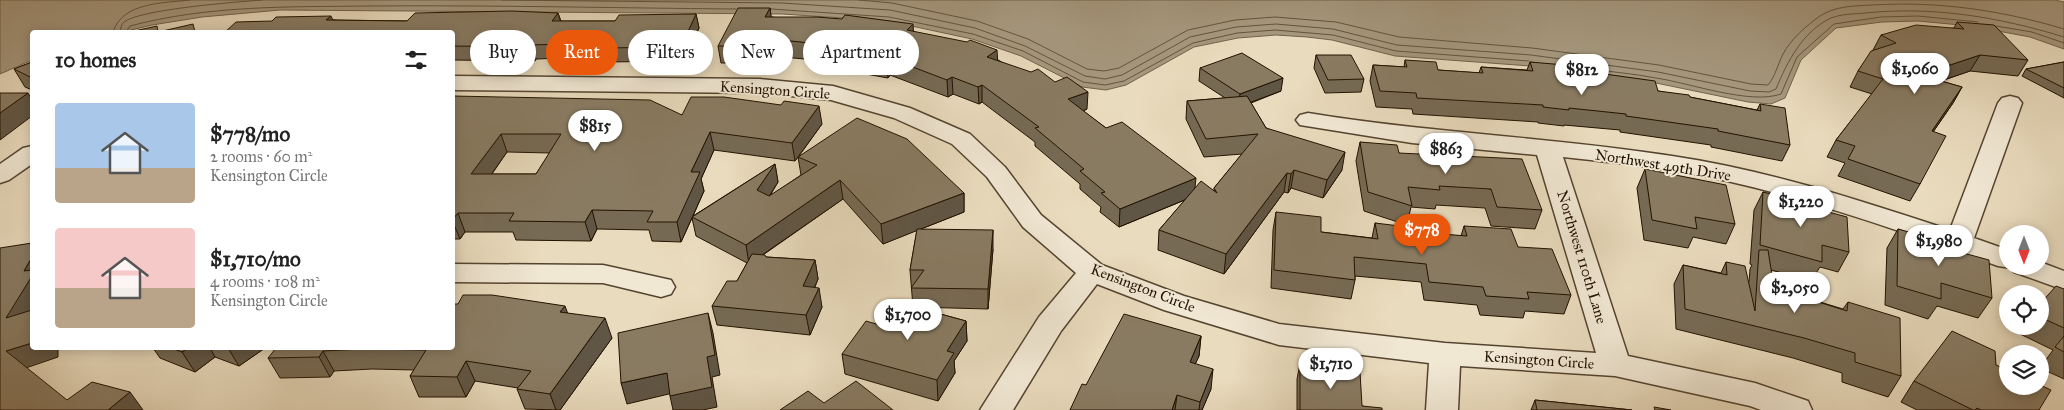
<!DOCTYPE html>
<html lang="en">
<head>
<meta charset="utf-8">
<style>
	:root { --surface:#fff; --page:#f2f2f2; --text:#222; --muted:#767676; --accent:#ea580c }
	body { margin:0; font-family:"IM FELL Great Primer",serif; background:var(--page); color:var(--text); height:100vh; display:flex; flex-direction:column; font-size:19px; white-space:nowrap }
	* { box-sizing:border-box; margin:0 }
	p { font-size:16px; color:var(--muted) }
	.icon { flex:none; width:28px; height:28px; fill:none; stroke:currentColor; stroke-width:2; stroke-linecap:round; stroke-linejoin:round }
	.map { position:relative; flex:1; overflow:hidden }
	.panel { position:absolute; left:30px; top:30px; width:425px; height:320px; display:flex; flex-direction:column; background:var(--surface); border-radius:5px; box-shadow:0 2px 12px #0003 }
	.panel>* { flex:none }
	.top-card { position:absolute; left:470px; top:30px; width:475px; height:45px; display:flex; gap:10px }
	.needle { width:32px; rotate:180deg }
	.buttons { position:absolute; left:1999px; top:225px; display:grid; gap:10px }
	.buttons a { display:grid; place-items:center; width:50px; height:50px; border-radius:50%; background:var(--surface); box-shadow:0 2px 12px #0003; font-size:25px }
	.price { position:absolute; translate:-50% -42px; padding:0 11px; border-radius:18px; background:#fff; color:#222; font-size:16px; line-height:32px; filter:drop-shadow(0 1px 2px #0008) }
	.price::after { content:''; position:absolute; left:50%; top:30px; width:15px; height:11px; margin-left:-8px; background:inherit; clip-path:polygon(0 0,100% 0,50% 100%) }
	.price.current { background:var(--accent); color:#fff }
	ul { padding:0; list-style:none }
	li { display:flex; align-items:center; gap:15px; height:125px; padding:0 25px }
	li span { display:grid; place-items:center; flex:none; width:140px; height:100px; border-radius:5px; color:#555 }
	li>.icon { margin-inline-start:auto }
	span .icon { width:60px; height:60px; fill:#fffc; stroke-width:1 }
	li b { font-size:21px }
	h2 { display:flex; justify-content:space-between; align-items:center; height:60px; padding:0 25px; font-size:21px }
	.chip { padding:0 18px; border-radius:22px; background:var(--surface); box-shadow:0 2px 12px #0003; font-size:18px; line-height:45px }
	.chip.current { background:var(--accent); color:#fff }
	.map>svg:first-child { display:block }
	.water { fill:#a5977d; stroke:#71624b }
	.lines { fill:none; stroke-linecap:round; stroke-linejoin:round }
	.shore { stroke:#64543e; stroke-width:1 }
	.street-casing { stroke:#54442f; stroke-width:3 }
	.street { fill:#f1e8d4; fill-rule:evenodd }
	.wall { fill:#766a54; stroke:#221200; fill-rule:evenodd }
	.shaded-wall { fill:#605645; stroke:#221200 }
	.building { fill:#897b62; stroke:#221200; fill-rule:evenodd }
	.labels { text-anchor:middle; stroke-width:4; stroke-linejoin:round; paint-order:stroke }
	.street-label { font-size:15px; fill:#221200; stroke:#f1e8d4 }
</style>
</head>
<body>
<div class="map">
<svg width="2064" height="410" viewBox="0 0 2064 410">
	<rect width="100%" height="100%" fill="#e9dbbd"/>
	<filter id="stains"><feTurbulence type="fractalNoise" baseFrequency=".004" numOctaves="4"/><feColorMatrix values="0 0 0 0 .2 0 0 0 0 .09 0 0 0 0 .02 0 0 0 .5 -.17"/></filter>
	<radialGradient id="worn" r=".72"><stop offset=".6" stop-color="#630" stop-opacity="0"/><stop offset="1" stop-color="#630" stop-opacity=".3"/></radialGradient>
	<!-- water -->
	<polygon class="water" points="2,0 2055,0 2064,2 2064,49 2030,37 1971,26 1918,21 1882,22 1836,28 1801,60 1785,98 1771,104 1748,102 1656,83 1530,66 1395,56 1332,40 1307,37 1276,35 1238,38 1194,47 1126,85 1106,90 1082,87 1021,56 972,39 888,21 782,14 280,10 202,17 152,25 123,32 32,32 32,60 0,74 0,1"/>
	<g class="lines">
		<!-- shore -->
		<g class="shore">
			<path d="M502,0L782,3L890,10L975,28L1025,46L1085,76L1105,79L1122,75L1190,37L1236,27L1276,24L1333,29L1397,45L1531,55L1658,72L1750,91L1769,92L1776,89C1787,62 1803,31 1831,18C1841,14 1854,14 1865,13C1933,6 1999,17 2064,37"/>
			<path d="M859,0L892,3L977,21L1028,39L1087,69L1104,71L1119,68L1188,30L1235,20L1275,17L1336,22L1399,37L1532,48L1659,65L1751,84L1768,85C1775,77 1778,64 1783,54C1791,39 1806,26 1820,16C1835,6 1854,6 1872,5C1937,1 2001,10 2064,29"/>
			<polyline points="771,9 889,17 973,34 1023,51 1083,82 1105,85 1124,81 1193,43 1237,33 1275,30 1333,35 1396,51 1529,61"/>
			<polyline points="1996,26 2032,32 2064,43"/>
			<path d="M113,32C122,2 164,3 190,0"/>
			<path d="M120,32C121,28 121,24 124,22C141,9 237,2 262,0"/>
			<path d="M126,32L130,26C209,5 289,7 370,6C492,5 614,8 736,9"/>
			<path d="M1591,69C1613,72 1635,74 1656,78C1690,83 1750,105 1781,94L1797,57L1834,24L1881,17L1918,16L1978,22"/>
		</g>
		<!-- street casing -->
		<g class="street-casing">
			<g id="street">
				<path d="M452,76L760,79L833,86L910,108L970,134L1005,167L1041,215L1102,265L1184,296L1279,324L1445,343L1596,353L1537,155L1412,143L1300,125L1296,120L1300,115L1308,113C1429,133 1551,137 1672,156C1767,170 1859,200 1950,230L1998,103L2002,98L2010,96L2018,98L2022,103L1974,238L2008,250V266H2040V262L2064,271V290L2014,272L2011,268L1998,266C1909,234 1820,202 1727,181C1674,169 1618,163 1563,157L1628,356L1755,383L1808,401L1812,410H1761L1750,406L1615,376L1460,366L1458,410H1426L1429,363L1279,345L1164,310L1097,284L1061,331L1013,410H980L1039,317L1076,273L1023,227L987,177L952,144L894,118L831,100L760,93L452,90Z"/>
				<polygon points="32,146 32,164 9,180 0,183 0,164 23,148"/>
				<polygon points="452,264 603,265 671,280 675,287 671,294 661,297 603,283 452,282"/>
			</g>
		</g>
		<!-- street -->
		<use href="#street" class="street"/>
	</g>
	<!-- wall -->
	<g class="wall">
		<polygon points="770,8 771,17 914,32 998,60 1087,109 1083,111 1106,128 1194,188 1214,191 1214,188 1242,154 1204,157 1186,119 1187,101 1225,98 1199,81 1200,68 1281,91 1251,103 1266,128 1342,170 1323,198 1291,188 1288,193 1284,192 1224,274 1158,250 1159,230 1185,200 1119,227 1100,212 1101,207 1080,189 1080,184 1035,146 1035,142 982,102 979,104 953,94 948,97 890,75 888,78 827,67 826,61 783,57 755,56 752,63 721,63 718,46"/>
		<polygon points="558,13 561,21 615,21 696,14 699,28 684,61 606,62 605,58 565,58 536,59 535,61 452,60 452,32 333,20 407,21"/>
		<polygon points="1957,22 2028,60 2018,76 1970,71 1941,81 1962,87 1953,103 1933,132 1920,184 1910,201 1838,176 1845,163 1827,157 1836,140 1872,94 1850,87 1858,71 1873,50 1881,35 1954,28"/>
		<polygon points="1316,55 1364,79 1361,92 1325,93 1314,68"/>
		<polygon points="1405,60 1438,70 1479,73 1481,67 1527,70 1530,62 1590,72 1658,91 1757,110 1760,104 1790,145 1782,161 1711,147 1711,145 1620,132 1620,130 1564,125 1564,126 1538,123 1538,122 1413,114 1412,109 1376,107 1370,81 1373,65 1404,67"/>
		<polygon points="32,62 32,90 25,87 14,69"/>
		<polygon points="2064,62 2064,98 2022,76 2026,69"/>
		<path d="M452,96L682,115L822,124L799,156L964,193V212L921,229L993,249L988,309L915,307L966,321L967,341L954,361L955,373L938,401L845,374L842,354L913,307L910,270L917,230L883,244L843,199L763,255L766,257L815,260L818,279L815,287L822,307L810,335L717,325L712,306L737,281L747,263L696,236L692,218L681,242L652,241L649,230L597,229L591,241L516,240L513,232H465L460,239H452ZM714,150L795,161L798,157L801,175L770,196L778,182L775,164L693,216L704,191L701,179ZM507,152L550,153L536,174H492Z"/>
		<polygon points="1360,142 1399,153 1542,210 1535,229 1491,226 1485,208 1436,205 1435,209 1411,207 1407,225 1364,211 1356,161"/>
		<polygon points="1645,169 1735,224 1726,244 1693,237 1688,248 1644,240 1637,188"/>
		<polygon points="1763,192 1799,204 1849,252 1838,272 1820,267 1811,281 1771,270 1774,288 1843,309 1848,302 1901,376 1888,397 1842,382 1842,373 1793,358 1676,329 1674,284 1683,265 1721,273 1726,262 1749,282 1750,269 1752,265 1750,264 1754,210"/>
		<polygon points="1276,212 1321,232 1372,238 1375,223 1416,232 1461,236 1464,226 1518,247 1571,295 1564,314 1525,311 1523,318 1480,315 1477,305 1424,300 1421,282 1355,276 1355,280 1351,299 1271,288 1273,230"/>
		<polygon points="1898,229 1945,248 1992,298 1978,318 1937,306 1928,319 1885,305 1887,248"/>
		<polygon points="2064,289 2064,379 2040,368 2053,350 2018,333 2023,326 2040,326 2040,304"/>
		<polygon points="567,313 612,338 560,410 525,409 517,389 518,388 475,381 466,397 419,397 410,376 414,370 372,369 334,371 330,377 280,378 268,358"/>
		<polygon points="1201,336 1199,356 1195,364 1211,389 1202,410 1070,410 1086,385"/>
		<polygon points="153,348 265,348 239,366 215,357 195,372 160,358"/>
		<polygon points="1300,364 1362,406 1382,410 1297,410 1297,379"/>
		<polygon points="1996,365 2039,410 1917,410 1901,402 1914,381"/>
		<polygon points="1535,400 1632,410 1531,410"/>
	</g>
	<!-- shaded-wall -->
	<g class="shaded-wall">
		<polygon points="770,8 772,24 765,17"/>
		<polygon points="558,13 562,26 552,21"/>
		<polygon points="696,14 699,28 684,61 681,47"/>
		<polygon points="331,16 337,29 326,20"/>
		<polygon points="913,24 914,40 907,30"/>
		<polygon points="752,40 755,56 752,63 749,46"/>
		<polygon points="532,45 536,59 535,61 530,47"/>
		<polygon points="997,50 998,66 987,57"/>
		<polygon points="1980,55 1970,71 1911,91 1920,75"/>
		<polygon points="889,58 890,75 888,78 886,61"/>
		<polygon points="952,77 953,94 948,97 947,80"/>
		<polygon points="1283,78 1281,91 1238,107 1240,94"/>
		<polygon points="982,85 982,102 979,104 978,87"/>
		<polygon points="1962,87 1953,103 1922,148 1932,131"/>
		<polygon points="1088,92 1087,109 1068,117 1068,99"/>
		<polygon points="28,93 32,100 32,116 0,140 0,113"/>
		<polygon points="819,106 822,124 795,161 792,143"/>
		<polygon points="710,132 714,150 701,179 704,191 681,242 677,222 691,172"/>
		<polygon points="501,134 507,152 478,193 471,174"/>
		<polygon points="1345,152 1342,170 1323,198 1327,180"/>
		<polygon points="775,164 778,182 761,209 757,190"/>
		<polygon points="1294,170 1291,188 1288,193 1291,174"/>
		<polygon points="1287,173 1284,192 1224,274 1226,254"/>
		<polygon points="1196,178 1194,196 1119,227 1120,209"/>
		<polygon points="840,180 843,199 749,264 746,245"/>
		<polygon points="964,193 964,212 883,244 881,224"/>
		<polygon points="592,210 597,229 591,241 585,222"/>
		<polygon points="458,213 465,232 460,239 452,220"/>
		<polygon points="993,230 993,249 988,309 988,289"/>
		<polygon points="32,257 32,316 6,318 24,271"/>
		<polygon points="815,260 818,279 806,306 803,286"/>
		<polygon points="819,288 822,307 810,335 806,315"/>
		<polygon points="565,306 572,325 560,312"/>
		<polygon points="708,313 713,333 720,375 712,377 717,407 703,410 673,410 670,396"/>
		<polygon points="605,318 612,338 560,410 556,410 550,394"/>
		<polygon points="966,321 967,341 954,361 955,373 938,401 937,380 947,351"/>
		<polygon points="1201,336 1199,356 1187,382 1190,362"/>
		<polygon points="32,343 32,348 58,348 58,357 20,370 6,351"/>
		<polygon points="188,348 210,348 215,357 195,372 182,352"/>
		<polygon points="228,348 265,348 239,366"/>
		<polygon points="323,351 334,371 330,377 319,357"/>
		<polygon points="466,361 475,381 466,397 457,377"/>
		<polygon points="1213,369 1211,389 1202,410 1199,410 1200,402"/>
		<polygon points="667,373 673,393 627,404 621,383"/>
		<polygon points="130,392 143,410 108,410"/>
		<polygon points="1177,395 1175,410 1172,410"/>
	</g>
	<!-- building -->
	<g class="building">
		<polygon points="738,8 770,8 765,17 817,17 842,19 845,15 913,24 907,30 967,42 970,40 997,50 987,57 1031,72 1038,69 1055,82 1067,77 1088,92 1068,99 1106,128 1122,122 1196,178 1120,209 1101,193 1105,192 1080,171 1084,169 1035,128 1039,127 982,85 978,87 952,77 947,80 889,58 886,61 825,51 829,45 781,40 752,40 749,46 718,46"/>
		<polygon points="512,11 558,13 552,21 615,21 619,15 696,14 681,47 602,48 604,44 561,44 532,45 530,47 452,46 452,32 225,32 236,22 272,21 276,17 331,16 326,20 407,21 415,13"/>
		<polygon points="1957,22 1994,25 2028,60 1980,55 1920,75 1962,87 1932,131 1946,136 1920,184 1848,159 1855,146 1836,140 1883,79 1858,71 1871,51 1896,43 1881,35 1916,25 1964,29"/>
		<polygon points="193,24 195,32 130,32 157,26 158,32"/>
		<polygon points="1242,53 1283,78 1240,94 1200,68"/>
		<polygon points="1316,55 1351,55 1364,79 1328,80"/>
		<polygon points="1405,60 1436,62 1438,70 1483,73 1481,67 1533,71 1530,62 1588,67 1590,72 1655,81 1658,91 1689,95 1690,97 1761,111 1760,104 1785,108 1790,145 1718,131 1718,129 1626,116 1626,114 1569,108 1569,110 1543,107 1543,105 1417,98 1416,93 1380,91 1373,65 1407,67"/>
		<polygon points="32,62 32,78 14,69"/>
		<polygon points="2064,62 2064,88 2026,69"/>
		<polygon points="0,93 28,93 0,113"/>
		<path d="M452,96L650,100L682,115L691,97H724L781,105L784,101L819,106L792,143L710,132L691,172H700L677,222H647L653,211L592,210L585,222L509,221L514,213H458L452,220ZM501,134H561L536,174H471Z"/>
		<polygon points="1247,96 1266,128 1345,152 1327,180 1294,170 1291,174 1287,173 1226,254 1159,230 1201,181 1217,193 1214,188 1258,134 1206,139 1187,101"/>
		<polygon points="857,118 907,139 964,193 881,224 840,180 746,245 692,217 775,164 757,190 769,196 817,165 798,157"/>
		<polygon points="1360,142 1397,145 1399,153 1522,159 1542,210 1497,207 1491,189 1439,186 1440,190 1408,187 1412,206 1368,192"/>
		<polygon points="1645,169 1726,185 1735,224 1695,217 1697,229 1652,220"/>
		<polygon points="1763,192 1799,201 1799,204 1847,217 1849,252 1822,245 1822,262 1760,245"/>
		<polygon points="1276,212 1321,217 1321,232 1378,239 1375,223 1416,228 1416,232 1467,236 1464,226 1511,229 1518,247 1552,249 1571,295 1527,292 1529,299 1486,296 1483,287 1429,282 1426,264 1354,257 1355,280 1274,270"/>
		<polygon points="917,229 993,230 988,289 911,288 924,270 910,270"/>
		<polygon points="1898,229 1945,242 1945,248 1989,260 1992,298 1941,283 1941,299 1897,286"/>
		<polygon points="32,243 32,257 24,271 32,270 32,276 6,318 32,310 32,343 6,351 67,400 92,382 130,392 108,410 0,410 0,248"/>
		<polygon points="1759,250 1768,250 1774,288 1847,311 1848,302 1900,318 1901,376 1855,362 1855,353 1804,338 1685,309 1683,265 1727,275 1726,262 1745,266 1755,311"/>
		<polygon points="752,254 765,255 766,257 815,260 803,286 819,288 806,315 712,306 727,281 737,281"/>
		<polygon points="2056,286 2064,289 2064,328 2040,317 2040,304"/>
		<polygon points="463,295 492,295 565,306 560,312 605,318 550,394 517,389 531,371 466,361 457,377 410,376 426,350 362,349 323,351 319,357 268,358 276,348 452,348 452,304 458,304"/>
		<polygon points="900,303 966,321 947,351 954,353 937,380 842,354 866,321 883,326"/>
		<polygon points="708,313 715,355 707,357 712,387 670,396 667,373 621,383 618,333"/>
		<polygon points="1124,314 1201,336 1190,362 1213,369 1200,402 1177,395 1172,410 1070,410 1082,384 1086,385"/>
		<polygon points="1952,331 1995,351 1996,365 2008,370 2008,386 2040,386 2040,385 2051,390 2039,410 1981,410 1977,408 1975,410 1973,410 1914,381"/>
		<polygon points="2064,336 2064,352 2055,347"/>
		<polygon points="171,348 188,348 182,352"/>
		<polygon points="1300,364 1360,372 1362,406 1382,408 1382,410 1300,410"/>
		<polygon points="856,381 893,410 780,410 808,391 824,403"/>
		<polygon points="1535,400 1632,410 1537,410"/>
		<polygon points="1654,407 1671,410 1655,410"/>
	</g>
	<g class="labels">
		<!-- street labels -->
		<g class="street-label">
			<text transform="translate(775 90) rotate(4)" y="5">Kensington Circle</text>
			<text transform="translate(1663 165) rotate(9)" y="5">Northwest 49th Drive</text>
			<text transform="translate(1582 257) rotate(73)" y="5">Northwest 110th Lane</text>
			<text transform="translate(1143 288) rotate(21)" y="5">Kensington Circle</text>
			<text transform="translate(1539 360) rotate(4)" y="5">Kensington Circle</text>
		</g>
	</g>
	<rect width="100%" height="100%" filter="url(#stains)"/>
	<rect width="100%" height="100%" fill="url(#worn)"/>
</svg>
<div class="buttons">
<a><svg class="needle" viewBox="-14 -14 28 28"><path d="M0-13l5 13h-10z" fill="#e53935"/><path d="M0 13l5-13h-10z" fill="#767676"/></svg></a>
<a><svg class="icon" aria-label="locate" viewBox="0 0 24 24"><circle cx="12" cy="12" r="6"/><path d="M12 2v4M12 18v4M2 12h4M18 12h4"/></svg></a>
<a><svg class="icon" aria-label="layers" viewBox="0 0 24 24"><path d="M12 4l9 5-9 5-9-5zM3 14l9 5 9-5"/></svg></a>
</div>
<b class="price" style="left:1915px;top:95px">$1,060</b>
<b class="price" style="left:1582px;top:96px">$812</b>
<b class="price" style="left:595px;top:152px">$815</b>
<b class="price" style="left:1446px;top:175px">$863</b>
<b class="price" style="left:1801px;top:228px">$1,220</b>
<b class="price current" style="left:1422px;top:256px">$778</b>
<b class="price" style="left:1939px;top:267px">$1,980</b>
<b class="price" style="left:1795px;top:314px">$2,050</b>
<b class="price" style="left:908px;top:341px">$1,700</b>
<b class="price" style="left:1331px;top:390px">$1,710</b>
<div class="top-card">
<a class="chip">Buy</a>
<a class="chip current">Rent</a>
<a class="chip">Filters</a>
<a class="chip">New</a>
<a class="chip">Apartment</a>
</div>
<section class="panel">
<h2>10 homes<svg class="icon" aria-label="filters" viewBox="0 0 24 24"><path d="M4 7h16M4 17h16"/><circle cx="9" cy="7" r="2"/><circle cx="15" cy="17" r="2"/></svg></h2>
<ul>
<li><span style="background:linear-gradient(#a9c7e8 65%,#b9a48a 0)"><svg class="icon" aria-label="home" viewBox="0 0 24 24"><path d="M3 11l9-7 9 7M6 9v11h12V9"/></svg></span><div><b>$778/mo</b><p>2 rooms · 60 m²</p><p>Kensington Circle</p></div></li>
<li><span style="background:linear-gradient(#f6c9c9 60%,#b9a48a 0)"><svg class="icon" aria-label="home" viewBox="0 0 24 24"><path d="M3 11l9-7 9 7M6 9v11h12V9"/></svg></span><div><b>$1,710/mo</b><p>4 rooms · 108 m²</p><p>Kensington Circle</p></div></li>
</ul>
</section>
</div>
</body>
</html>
